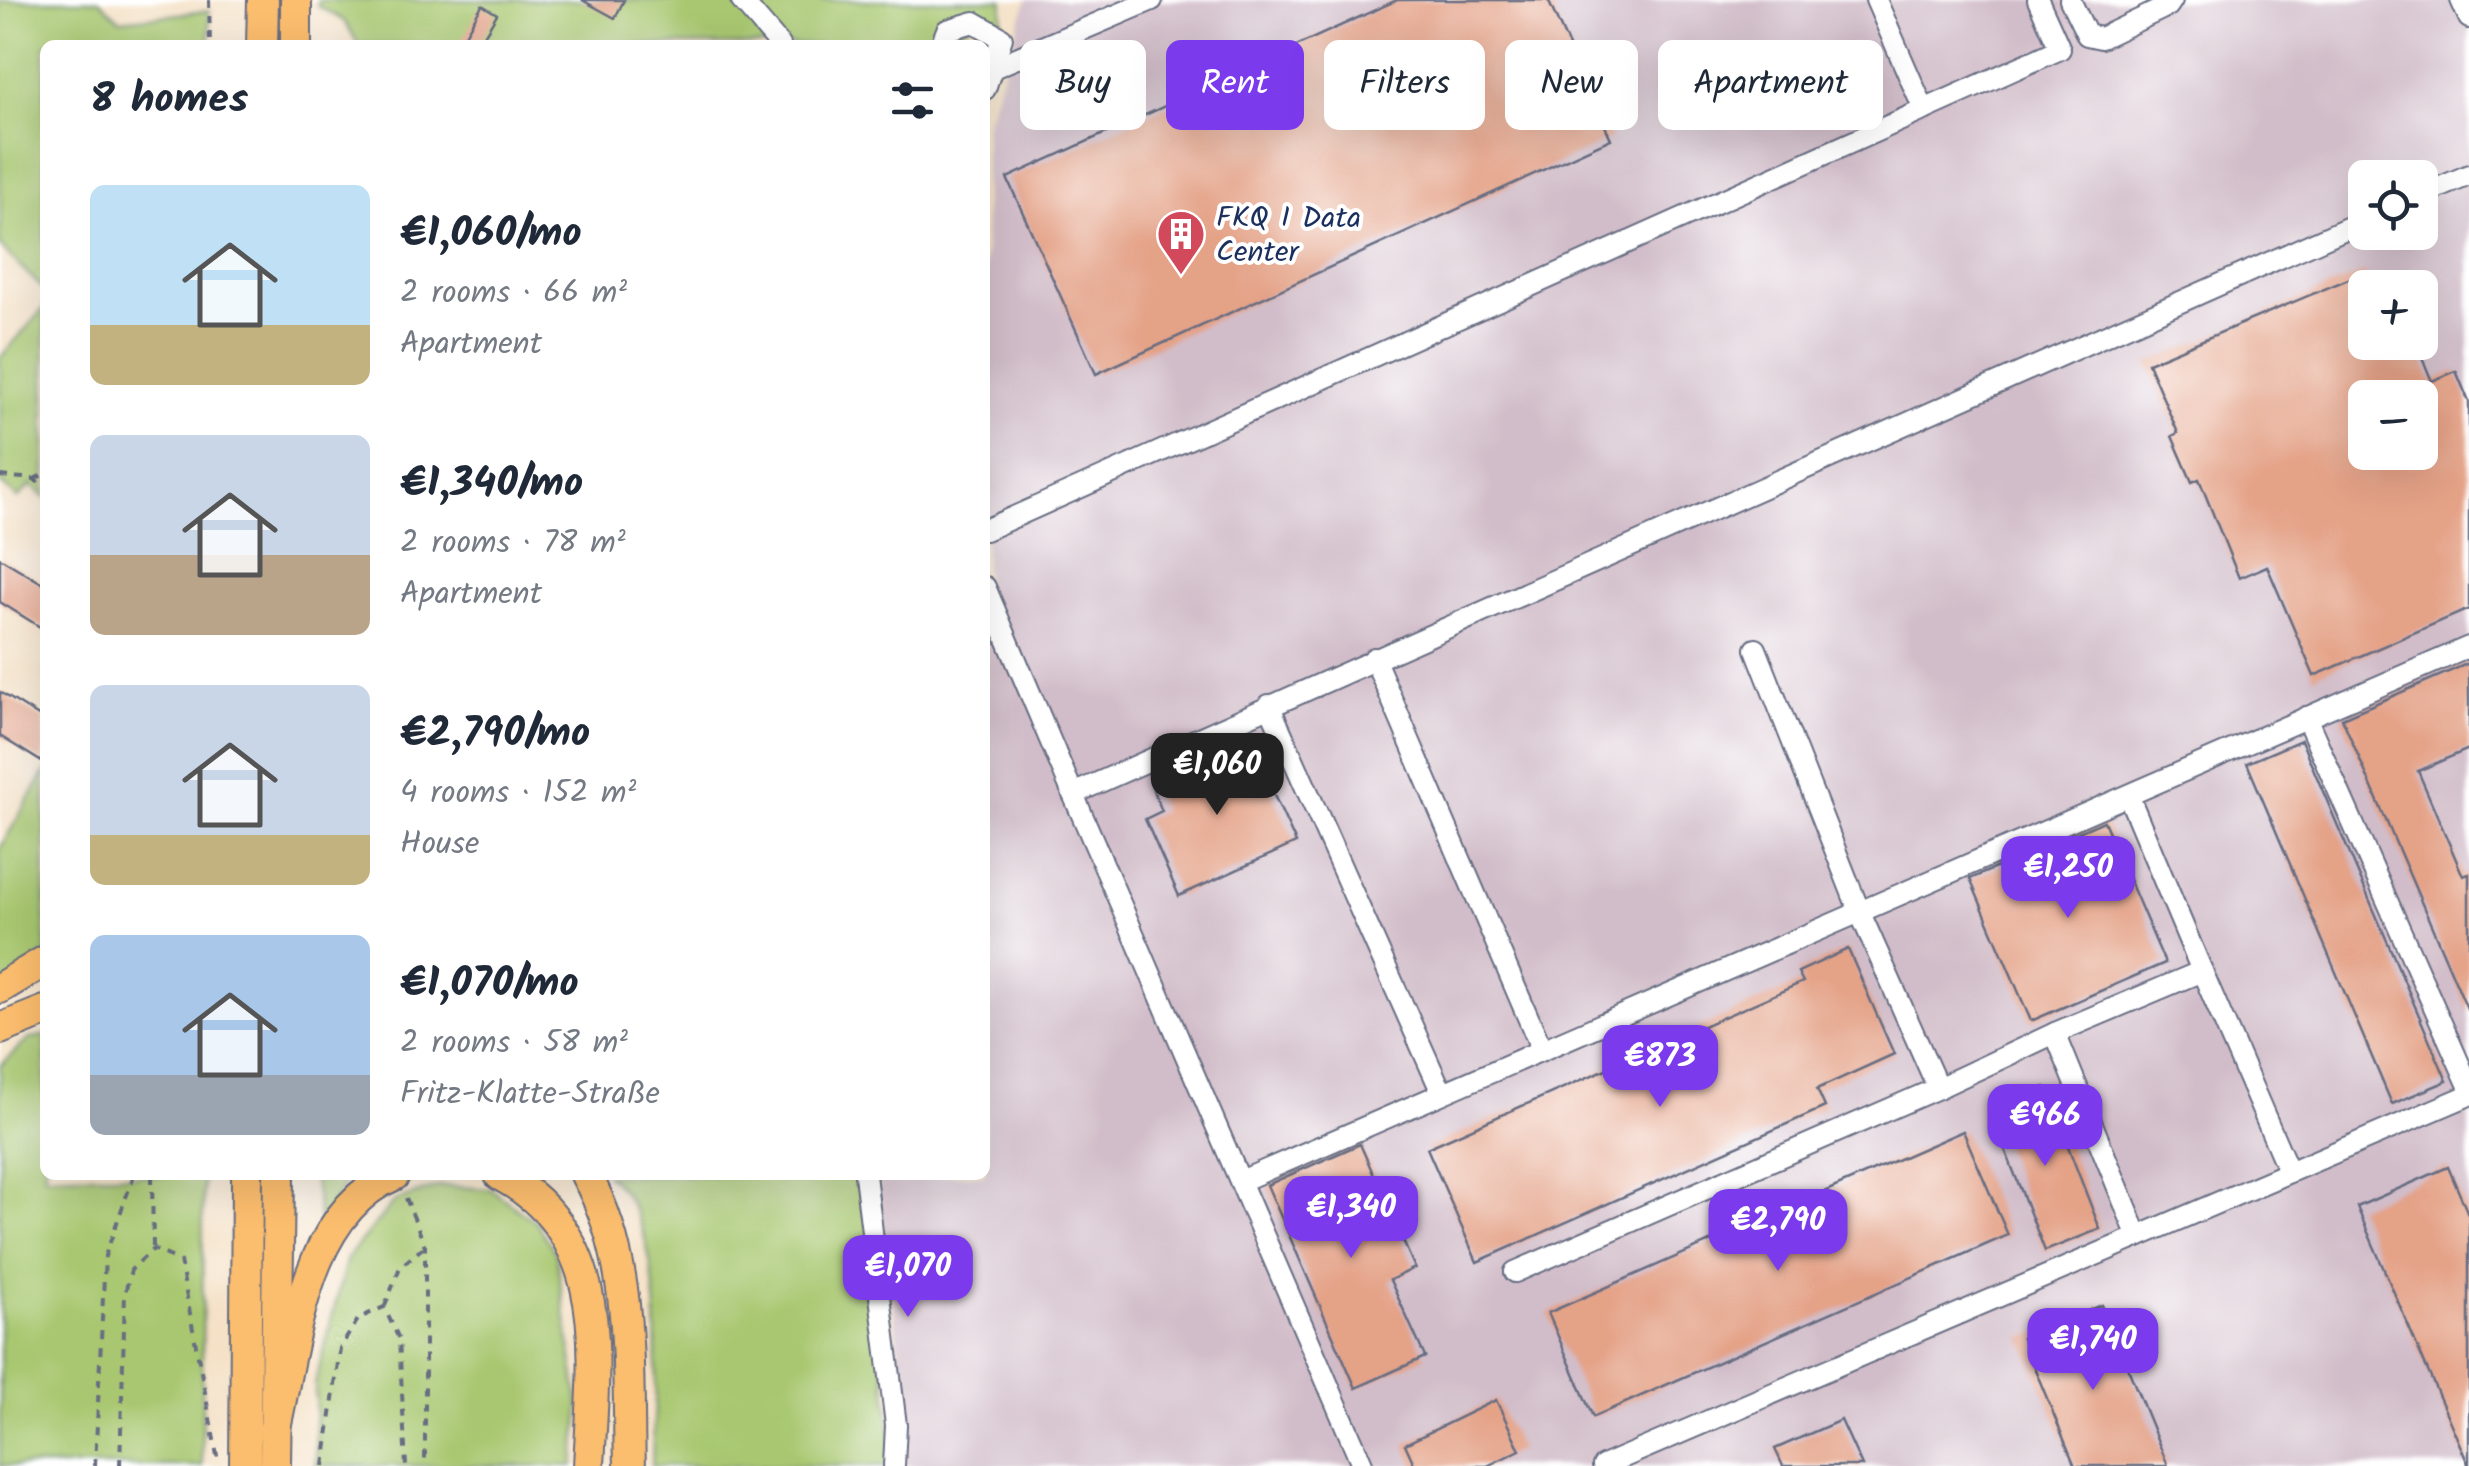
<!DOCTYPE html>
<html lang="en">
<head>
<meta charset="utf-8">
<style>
	:root { --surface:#fff; --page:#f6f6f7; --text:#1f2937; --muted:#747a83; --accent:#7c3aed }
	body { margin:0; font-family:Kalam,sans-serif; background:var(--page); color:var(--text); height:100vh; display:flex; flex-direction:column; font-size:38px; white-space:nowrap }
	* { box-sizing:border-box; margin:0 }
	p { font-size:32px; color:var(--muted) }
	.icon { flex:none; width:55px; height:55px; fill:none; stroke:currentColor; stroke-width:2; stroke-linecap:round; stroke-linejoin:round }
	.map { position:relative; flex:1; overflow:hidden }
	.details { position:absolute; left:40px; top:40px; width:950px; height:1140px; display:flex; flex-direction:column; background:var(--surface); border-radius:15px; box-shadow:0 10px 40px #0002 }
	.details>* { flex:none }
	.top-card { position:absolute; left:1020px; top:40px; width:950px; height:90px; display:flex; gap:20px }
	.controls { position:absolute; left:2348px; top:160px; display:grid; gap:20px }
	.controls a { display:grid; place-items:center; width:90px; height:90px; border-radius:15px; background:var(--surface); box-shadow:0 10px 40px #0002; font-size:50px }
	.price { position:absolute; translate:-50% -85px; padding:0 22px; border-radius:20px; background:var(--accent); color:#fff; font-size:32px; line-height:65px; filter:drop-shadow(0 2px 5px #0008) }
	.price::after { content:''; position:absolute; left:50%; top:60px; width:30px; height:22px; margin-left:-15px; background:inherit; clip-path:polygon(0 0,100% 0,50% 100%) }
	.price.active { background:#222; color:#fff }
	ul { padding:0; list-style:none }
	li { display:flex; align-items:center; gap:30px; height:250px; padding:0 50px }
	li span { display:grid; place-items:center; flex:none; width:280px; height:200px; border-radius:15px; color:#555 }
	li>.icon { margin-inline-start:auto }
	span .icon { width:120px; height:120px; fill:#fffc; stroke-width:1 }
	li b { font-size:42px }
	h2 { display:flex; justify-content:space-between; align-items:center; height:120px; padding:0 50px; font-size:42px }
	.chip { padding:0 35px; border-radius:15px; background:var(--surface); box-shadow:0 10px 40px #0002; font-size:35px; line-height:90px }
	.chip.active { background:var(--accent); color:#fff }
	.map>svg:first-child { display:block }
	.industrial { fill:#d1bdc9; fill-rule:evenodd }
	.green { fill:#a8c770; stroke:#627b67; stroke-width:2.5 }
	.building { fill:#e4a287; fill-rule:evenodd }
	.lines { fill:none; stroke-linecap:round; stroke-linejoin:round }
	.minor-casing { stroke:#676d82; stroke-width:24 }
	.highway-casing { stroke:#676d82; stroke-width:34 }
	.path { stroke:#676d82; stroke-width:4; stroke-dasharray:8 8; stroke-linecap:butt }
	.minor { stroke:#fff; stroke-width:20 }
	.highway { stroke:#fbbd6e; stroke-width:30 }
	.labels { text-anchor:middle; stroke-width:8; stroke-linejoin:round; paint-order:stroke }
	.poi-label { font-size:30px; fill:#1b2f5e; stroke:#fff; text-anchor:start }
</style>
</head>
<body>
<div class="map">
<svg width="2469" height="1466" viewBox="0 0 2469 1466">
	<rect width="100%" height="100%" fill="#fff"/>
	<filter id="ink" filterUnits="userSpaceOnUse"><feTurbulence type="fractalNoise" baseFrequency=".01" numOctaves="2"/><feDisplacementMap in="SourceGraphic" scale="20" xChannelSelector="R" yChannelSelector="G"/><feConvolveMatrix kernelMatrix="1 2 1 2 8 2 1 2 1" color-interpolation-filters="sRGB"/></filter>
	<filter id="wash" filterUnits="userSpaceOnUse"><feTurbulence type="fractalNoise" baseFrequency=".0048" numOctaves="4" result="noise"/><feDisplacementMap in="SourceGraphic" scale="40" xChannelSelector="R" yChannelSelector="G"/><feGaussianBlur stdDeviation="2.25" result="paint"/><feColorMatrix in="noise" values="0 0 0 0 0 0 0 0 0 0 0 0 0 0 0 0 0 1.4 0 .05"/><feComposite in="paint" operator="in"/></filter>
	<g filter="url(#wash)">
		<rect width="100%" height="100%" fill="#f4e1c6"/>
		<!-- industrial -->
		<path class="industrial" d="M1027,0H2469V1466H906L905,1404L877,1175H985V127ZM2365,178H2420V232H2365ZM2365,288H2420V342H2365ZM2365,398H2420V452H2365Z"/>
		<!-- green -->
		<g class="green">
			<polygon points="0,0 99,0 120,20 209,11 210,45 45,45 45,291 0,246"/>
			<polygon points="318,0 1003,0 1002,38 974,22 941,45 359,45 344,21 318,6"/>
			<polygon points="45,307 45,498 31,485 18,498 0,483 0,358"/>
			<polygon points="45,772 45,961 0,988 0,848"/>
			<polygon points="45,1035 45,1175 203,1175 202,1466 0,1466 0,1066 29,1039"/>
			<polygon points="313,1175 350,1175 320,1223"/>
			<path d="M606,1175H865L894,1466H652C654,1388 675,1226 606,1175Z"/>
			<polygon points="440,1186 491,1189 536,1222 556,1254 580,1410 574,1466 316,1466 315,1384 347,1258 395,1201"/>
		</g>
		<g id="blocks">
			<!-- building -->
			<g class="building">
				<polygon points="582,0 624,0 615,18"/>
				<polygon points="1397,0 1548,0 1611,139 1096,374 1007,178"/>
				<polygon points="482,5 497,14 488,29 478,45 459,45"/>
				<path d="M2365,272V342H2415L2432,381L2456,371L2469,402V609L2314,676L2267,566L2239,578L2199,479L2192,482L2172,436L2178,433L2148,363ZM2365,398H2420V452H2365Z"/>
				<polygon points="0,558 45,585 45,630 0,602"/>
				<polygon points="2469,663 2469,749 2418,771 2463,876 2469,874 2469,1013 2342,718"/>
				<polygon points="0,692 45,720 45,764 0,736"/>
				<polygon points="1248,739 1296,843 1179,896 1145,819 1162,811 1150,783"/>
				<polygon points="2301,740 2447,1081 2392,1104 2247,763"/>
				<polygon points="2104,821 2165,963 2031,1021 1970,879"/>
				<polygon points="1848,949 1894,1054 1817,1089 1825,1107 1477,1262 1427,1148 1803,982 1798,972"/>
				<polygon points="2045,1087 2100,1229 2045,1251 1989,1109"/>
				<polygon points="1963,1131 2008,1235 1593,1417 1548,1313"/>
				<polygon points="1360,1144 1415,1268 1390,1280 1425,1357 1356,1388 1267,1185"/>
				<polygon points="2448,1167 2469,1216 2469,1466 2357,1207"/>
				<polygon points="2102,1305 2168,1466 2075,1466 2022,1338"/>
				<polygon points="1496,1400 1520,1450 1487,1466 1415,1466 1405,1444"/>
				<polygon points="1841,1420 1862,1466 1783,1466 1775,1449"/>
			</g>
		</g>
	</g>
	<g filter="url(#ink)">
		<use href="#blocks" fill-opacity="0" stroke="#676d82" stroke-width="2.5"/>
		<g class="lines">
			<!-- minor casing -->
			<g class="minor-casing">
				<g id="minor">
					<polyline points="741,0 780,45"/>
					<polyline points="1876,0 1924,110"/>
					<polyline points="2070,0 2087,35 2101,38 2168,6 2172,0"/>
					<polyline points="2461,0 2469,18"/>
					<polyline points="941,45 947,30 974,22 1002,38 985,89"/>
					<polyline points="993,68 1152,0"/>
					<polyline points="2420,196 2469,175"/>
					<polyline points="985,530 2060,49 2038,0"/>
					<polyline points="985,587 1073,794"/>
					<polyline points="1756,649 1860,913 1938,1088 2055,1033"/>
					<polyline points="1374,658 1542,1050"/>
					<polyline points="1269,705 1442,1093"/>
					<polyline points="2306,717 2469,1086"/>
					<polyline points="2129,797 2202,971"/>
					<polyline points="865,1175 896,1425 894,1466"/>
					<polyline points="1241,1181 2469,647"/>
					<polyline points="2138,1237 2055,1033 2202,971 2289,1172"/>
					<polyline points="1515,1272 1938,1088"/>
					<polyline points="1363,1466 1073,794 2365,220"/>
					<polyline points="1603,1466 2469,1095"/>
				</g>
			</g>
			<!-- highway casing -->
			<g class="highway-casing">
				<g id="highway">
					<polyline points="262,45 263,0"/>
					<polyline points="296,45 296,0"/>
					<polyline points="0,988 45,961"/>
					<polyline points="0,1029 45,1011"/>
					<path d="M500,1175C614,1236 594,1358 589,1466"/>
					<path d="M586,1175C635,1262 627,1370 630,1466"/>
					<path d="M274,1432C294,1348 302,1214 394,1175"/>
					<polyline points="245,1466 247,1175"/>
					<polyline points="275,1466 279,1175"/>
				</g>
			</g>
			<!-- path -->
			<g class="path">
				<polyline points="209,0 210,45"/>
				<polyline points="0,476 34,479 45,488"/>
				<polyline points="34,479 45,474"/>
				<polyline points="152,1175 153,1249"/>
				<polyline points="406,1198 425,1246 425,1466"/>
				<polyline points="385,1306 400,1267 425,1246"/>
				<polyline points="95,1466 105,1256 134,1175"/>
				<polyline points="120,1466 125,1293 131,1270 153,1249 180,1261 218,1461"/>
				<polyline points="324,1466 340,1348 359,1318 384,1307 399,1339 406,1466"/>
			</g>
			<!-- minor -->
			<use href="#minor" class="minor"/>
			<!-- highway -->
			<use href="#highway" class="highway"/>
		</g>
	</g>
	<!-- icons -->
	<defs>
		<g id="building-pin" transform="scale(2.5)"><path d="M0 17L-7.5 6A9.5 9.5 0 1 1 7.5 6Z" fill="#d1495b" stroke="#fff"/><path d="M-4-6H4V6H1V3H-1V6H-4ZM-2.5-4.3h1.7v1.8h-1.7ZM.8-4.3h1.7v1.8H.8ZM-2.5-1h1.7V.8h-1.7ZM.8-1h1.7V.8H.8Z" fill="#fff"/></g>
	</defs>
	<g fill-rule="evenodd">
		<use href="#building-pin" x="1181" y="234"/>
	</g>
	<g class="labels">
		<!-- poi labels -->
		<g class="poi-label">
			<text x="1216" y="227">FKQ I Data<tspan x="1216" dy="34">Center</tspan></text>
		</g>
	</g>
</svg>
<div class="controls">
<a><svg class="icon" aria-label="locate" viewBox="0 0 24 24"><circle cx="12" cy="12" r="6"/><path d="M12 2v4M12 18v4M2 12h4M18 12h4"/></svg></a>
<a>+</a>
<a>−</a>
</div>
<b class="price active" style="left:1217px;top:818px">€1,060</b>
<b class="price" style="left:2068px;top:921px">€1,250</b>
<b class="price" style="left:1660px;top:1110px">€873</b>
<b class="price" style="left:2045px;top:1169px">€966</b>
<b class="price" style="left:1351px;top:1261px">€1,340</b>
<b class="price" style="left:1778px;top:1274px">€2,790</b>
<b class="price" style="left:908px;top:1320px">€1,070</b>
<b class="price" style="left:2093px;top:1393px">€1,740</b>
<div class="top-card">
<a class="chip">Buy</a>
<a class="chip active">Rent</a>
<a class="chip">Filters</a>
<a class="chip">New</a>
<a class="chip">Apartment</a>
</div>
<section class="details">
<h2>8 homes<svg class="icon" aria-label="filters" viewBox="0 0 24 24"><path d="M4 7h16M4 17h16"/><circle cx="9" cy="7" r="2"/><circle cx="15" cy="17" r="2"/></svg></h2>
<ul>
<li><span style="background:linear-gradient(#bfe0f5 70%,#c2b280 0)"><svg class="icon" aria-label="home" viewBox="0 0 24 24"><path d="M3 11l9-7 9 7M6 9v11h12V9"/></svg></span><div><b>€1,060/mo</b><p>2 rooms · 66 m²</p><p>Apartment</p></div></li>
<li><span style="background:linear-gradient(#c9d6e8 60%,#b9a48a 0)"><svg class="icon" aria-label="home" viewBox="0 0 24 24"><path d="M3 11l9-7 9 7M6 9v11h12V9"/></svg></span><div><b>€1,340/mo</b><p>2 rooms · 78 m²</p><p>Apartment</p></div></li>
<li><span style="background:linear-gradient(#c9d6e8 75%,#c2b280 0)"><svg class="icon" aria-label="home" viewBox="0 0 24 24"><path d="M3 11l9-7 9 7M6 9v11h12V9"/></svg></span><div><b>€2,790/mo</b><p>4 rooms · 152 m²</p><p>House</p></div></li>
<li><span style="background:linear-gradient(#a9c7e8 70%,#9aa5b1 0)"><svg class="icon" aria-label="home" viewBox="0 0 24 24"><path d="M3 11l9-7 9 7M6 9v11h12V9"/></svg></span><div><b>€1,070/mo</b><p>2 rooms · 58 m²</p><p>Fritz-Klatte-Straße</p></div></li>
</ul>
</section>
</div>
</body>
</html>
